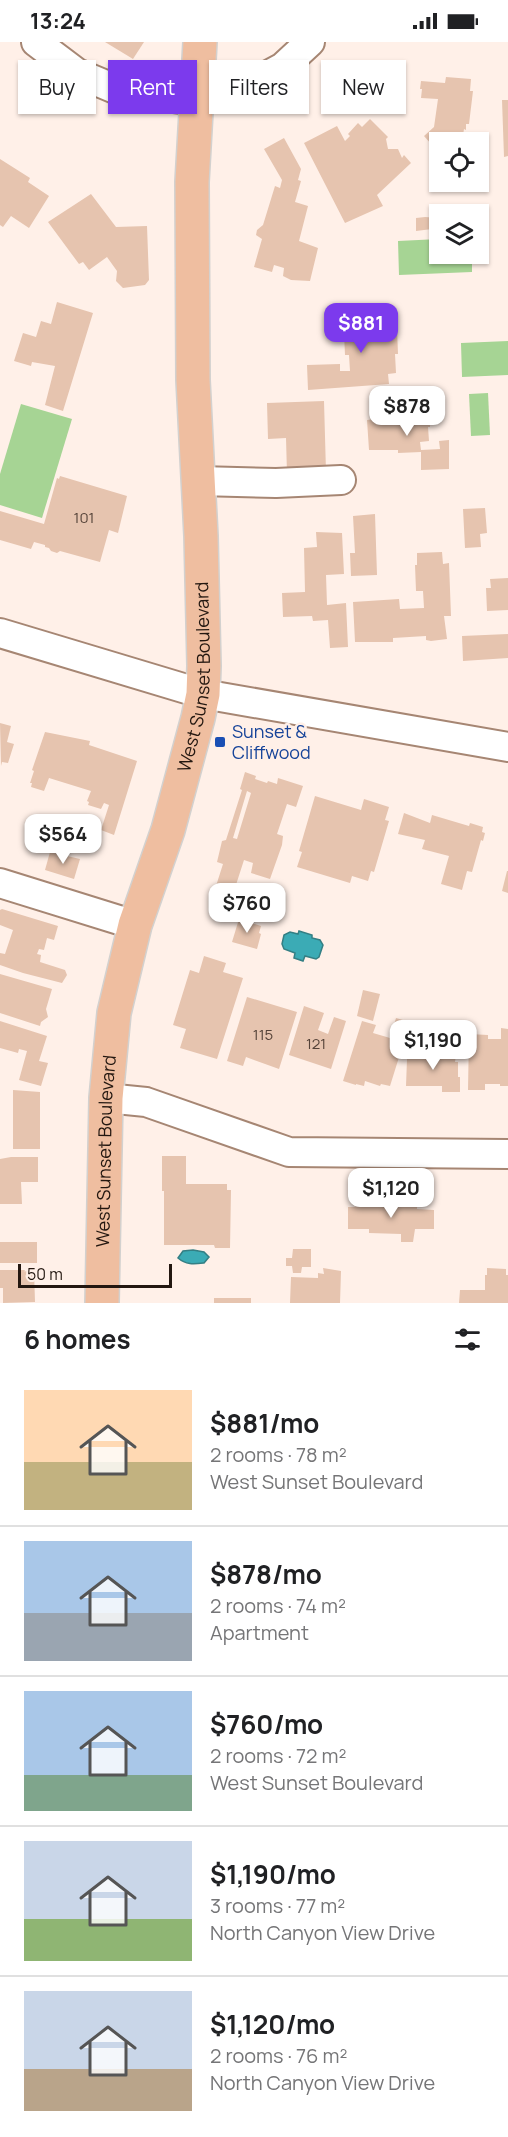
<!DOCTYPE html>
<html lang="en">
<head>
<meta charset="utf-8">
<style>
	:root { --surface:#fff; --page:#f2f2f2; --text:#202124; --muted:#757577; --line:#e0e0e0; --accent:#7c3aed }
	body { margin:0; font-family:Manrope,sans-serif; background:var(--page); color:var(--text); height:100vh; display:flex; flex-direction:column; font-size:22px; white-space:nowrap }
	* { box-sizing:border-box; margin:0 }
	p { font-size:20px; color:var(--muted) }
	.icon { flex:none; width:33px; height:33px; fill:none; stroke:currentColor; stroke-width:2; stroke-linecap:round; stroke-linejoin:round }
	.map { position:relative; height:1261px; overflow:hidden }
	.drawer { display:flex; flex-direction:column; background:var(--surface); flex:1 }
	.drawer>* { flex:none }
	.banner { position:absolute; left:18px; top:18px; width:472px; height:54px; display:flex; gap:12px }
	.tools { position:absolute; left:429px; top:90px; display:grid; gap:12px }
	.tools a { display:grid; place-items:center; width:60px; height:60px; border-radius:0px; background:var(--surface); box-shadow:0 2px 4px #0004; font-size:30px }
	.scale { position:absolute; left:18px; bottom:15px; width:154px; box-sizing:border-box; padding-left:6px; border:3px solid #231710; border-top:0; font-size:16px; line-height:21px; white-space:nowrap; color:#231710; -webkit-text-stroke:4px #fff0e8; paint-order:stroke }
	.price { position:absolute; translate:-50% -51px; padding:0 14px; border-radius:12px; background:#fff; color:#222; font-size:20px; line-height:39px; filter:drop-shadow(0 2px 3px #0008) }
	.price::after { content:''; position:absolute; left:50%; top:36px; width:18px; height:14px; margin-left:-9px; background:inherit; clip-path:polygon(0 0,100% 0,50% 100%) }
	.price.on { background:var(--accent); color:#fff }
	ul { padding:0; list-style:none }
	li { display:flex; align-items:center; gap:18px; height:150px; padding:0 24px }
	li+li { border-top:2px solid var(--line) }
	li span { display:grid; place-items:center; flex:none; width:168px; height:120px; border-radius:0px; color:#555 }
	li>.icon { margin-inline-start:auto }
	span .icon { width:72px; height:72px; fill:#fffc; stroke-width:1 }
	li b { font-size:26px }
	h2 { display:flex; justify-content:space-between; align-items:center; height:72px; padding:0 24px; font-size:26px }
	.pill { padding:0 21px; border-radius:0px; background:var(--surface); box-shadow:0 2px 4px #0004; font-size:21px; line-height:54px }
	.pill.on { background:var(--accent); color:#fff }
	.status { display:flex; justify-content:space-between; align-items:center; height:42px; padding:0 30px; background:var(--surface); direction:ltr }
	.status svg { height:16px; fill:currentColor }
	.map>svg:first-child { display:block }
	.green { fill:#a6d494 }
	.water { fill:#3babb5; stroke:#347f84; stroke-width:1.5 }
	.building { fill:#e6c4af; fill-rule:evenodd }
	.lines { fill:none; stroke-linecap:round; stroke-linejoin:round }
	.minor-casing { stroke:#a68673; stroke-width:32 }
	.major-casing { stroke:#d3d1cf; stroke-width:36 }
	.minor { stroke:#fff; stroke-width:28 }
	.major { stroke:#efbea0; stroke-width:33 }
	.transit-dot { fill:#1a4fb4; stroke:#fff0e8; stroke-width:2 }
	.labels { text-anchor:middle; stroke-width:5; stroke-linejoin:round; paint-order:stroke }
	.number-label { font-size:15px; fill:#544238 }
	.street-label { font-size:18px; fill:#231710; stroke:#fff0e8 }
	.transit-label { font-size:18px; fill:#164399; stroke:#fff0e8; text-anchor:start }
</style>
</head>
<body>
<div class="status"><b>13:24</b><svg viewBox="0 0 49 12"><path d="M0 12V9h3v3zM5 12V6h3v6zM10 12V3h3v9zM15 12V0h3v12zM26 1h20v11H26zM47 4h2v5h-2z"/></svg></div>
<div class="map">
<svg width="508" height="1261" viewBox="0 0 508 1261">
	<rect width="100%" height="100%" fill="#fff0e8"/>
	<!-- green -->
	<g class="green">
		<polygon points="439,197 440,212 472,212 472,230 399,233 398,199"/>
		<polygon points="508,299 508,333 462,335 461,301"/>
		<polygon points="488,351 490,393 471,394 469,352"/>
		<polygon points="21,362 72,377 42,476 0,463 0,432"/>
	</g>
	<!-- water -->
	<g class="water">
		<polygon points="218,856 259,868 255,879 215,867"/>
		<polygon points="299,889 312,893 312,896 320,898 323,903 319,915 316,917 305,914 303,919 294,916 295,911 284,907 282,902 284,893 290,890 298,892"/>
		<path d="M193,1208L204,1210L209,1215L204,1221C194,1222 186,1223 178,1216L183,1209Z"/>
	</g>
	<!-- building -->
	<g class="building">
		<polygon points="105,0 144,0 133,17"/>
		<polygon points="446,35 471,37 470,49 473,49 469,82 466,82 466,88 464,87 462,99 440,100 440,112 424,94 434,85 438,57 421,56 422,47 420,47 421,39 445,41"/>
		<polygon points="502,58 508,58 508,114 504,115"/>
		<polygon points="370,77 388,95 386,97 388,107 398,107 402,116 404,113 411,121 377,153 383,164 345,181 304,101 337,84 345,99 350,94 348,92 358,81 362,85"/>
		<polygon points="284,96 301,127 298,138 301,139 295,160 308,164 299,199 318,206 310,239 291,238 283,234 284,226 274,223 272,230 254,225 262,197 256,193 257,188 263,183 275,144 280,146 282,138 264,107"/>
		<polygon points="0,117 30,136 28,140 49,154 29,186 11,174 3,185 0,183"/>
		<polygon points="91,152 116,185 147,184 149,238 145,243 123,246 116,239 117,229 107,215 89,228 83,220 79,222 48,180"/>
		<polygon points="425,175 440,176 440,186 416,189 416,176"/>
		<polygon points="57,260 93,271 63,369 45,363 55,324 32,320 31,324 14,319 23,291 36,295 41,279 51,282"/>
		<polygon points="357,265 376,265 376,272 386,271 387,274 393,274 394,287 397,287 398,312 395,312 396,331 388,332 389,342 308,348 307,323 340,322 340,329 350,329 349,313 345,313 344,291 348,291 347,273 358,272"/>
		<polygon points="324,359 326,430 287,432 286,396 268,397 267,361"/>
		<polygon points="421,368 422,379 430,378 430,385 428,385 429,399 420,400 421,408 440,407 439,399 449,398 449,427 421,428 421,410 398,411 398,408 369,408 367,378 375,377 375,371"/>
		<polygon points="60,434 127,454 118,491 109,488 100,520 60,509 57,511 51,509 49,506 45,505 45,503 34,500 31,507 0,498 0,469 44,482 57,436 59,437"/>
		<polygon points="485,466 487,491 480,492 481,505 465,506 463,467"/>
		<polygon points="375,472 377,533 351,534 350,511 355,511 353,474"/>
		<polygon points="316,490 342,491 344,532 326,533 327,563 346,561 348,605 330,606 328,578 313,579 312,574 283,575 282,551 305,550 304,506 317,505"/>
		<polygon points="442,510 443,522 449,521 451,574 444,574 447,597 431,599 426,598 426,594 393,596 393,600 355,600 353,560 399,557 400,567 424,566 423,549 416,549 415,523 417,523 417,511"/>
		<polygon points="508,536 508,568 487,569 486,546 491,546 490,537"/>
		<polygon points="508,592 508,616 463,619 462,594"/>
		<polygon points="0,681 11,684 7,700 14,702 8,721 2,720 1,724"/>
		<polygon points="45,690 90,699 89,703 137,719 114,793 101,788 109,763 104,761 101,767 88,763 89,760 87,759 91,749 49,736 44,749 31,745 32,741 30,741 34,729 32,728"/>
		<path d="M245,730L256,734L255,737L267,741L268,739L277,742L278,736L303,744L296,765L287,762L277,792L283,794L282,803L270,837L251,831L253,821L244,818L234,849L227,847L226,849L216,844L223,822L217,820L222,799L226,798L242,748L240,747ZM247,749L251,751L237,797L233,796Z"/>
		<polygon points="315,754 361,768 364,757 389,765 385,778 389,779 374,830 371,829 368,839 352,834 350,841 297,825 302,810 299,809"/>
		<polygon points="404,771 430,781 432,773 469,784 470,781 483,785 482,790 485,791 483,799 481,798 472,830 467,829 462,848 441,842 449,814 422,807 425,798 398,792"/>
		<polygon points="50,810 80,817 74,837 45,828"/>
		<polygon points="507,829 508,829 508,851 502,849"/>
		<polygon points="2,867 58,884 54,898 47,896 44,908 39,907 37,912 41,913 40,920 65,928 67,933 62,941 23,931 0,923 0,911 5,912 13,888 0,883 0,868"/>
		<polygon points="239,877 261,884 259,891 261,892 257,907 232,900"/>
		<polygon points="204,914 226,921 223,930 243,936 217,1017 180,1006 186,987 173,983 190,928 199,931"/>
		<polygon points="0,932 52,947 46,967 48,975 41,980 40,984 0,971"/>
		<polygon points="363,948 380,952 373,979 357,974"/>
		<polygon points="247,955 297,970 279,1027 246,1015 243,1024 227,1019"/>
		<polygon points="304,964 324,971 318,988 328,992 334,975 346,979 331,1027 289,1013"/>
		<polygon points="396,976 410,980 390,1044 381,1042 380,1044 365,1039 364,1044 356,1042 356,1043 343,1039 362,979 376,983 373,991 390,996"/>
		<polygon points="0,979 47,994 39,1019 48,1021 41,1044 19,1038 27,1009 19,1007 18,1011 0,1006"/>
		<polygon points="501,986 508,987 508,1044 500,1044 500,1042 485,1042 485,1048 468,1048 469,992 488,993 488,997 501,997"/>
		<polygon points="419,1006 432,1006 432,1013 456,1013 455,1020 458,1020 458,1035 460,1035 460,1050 442,1050 442,1044 406,1044 407,1017 410,1009 418,1009"/>
		<polygon points="13,1048 40,1050 40,1107 13,1107"/>
		<polygon points="162,1114 186,1114 186,1142 227,1142 227,1148 231,1148 230,1206 215,1206 214,1203 164,1203 164,1149 162,1149"/>
		<polygon points="11,1115 38,1115 38,1140 21,1140 22,1162 0,1162 0,1117"/>
		<polygon points="355,1161 417,1162 417,1167 434,1168 434,1187 415,1187 413,1200 401,1200 401,1192 369,1191 369,1187 348,1187 348,1165 355,1165"/>
		<rect x="0" y="1200" width="37" height="21"/>
		<polygon points="293,1207 311,1207 311,1225 302,1225 301,1231 293,1231 292,1224 286,1224 286,1216 292,1216"/>
		<polygon points="323,1226 341,1229 340,1261 290,1261 291,1235 318,1236 318,1231 324,1232"/>
		<polygon points="487,1226 506,1227 506,1233 508,1233 508,1261 459,1261 460,1248 485,1248 485,1233 487,1233"/>
		<polygon points="0,1228 34,1228 35,1260 3,1261 3,1246 0,1246"/>
		<rect x="214" y="1256" width="37" height="5"/>
	</g>
	<g class="lines">
		<!-- minor casing -->
		<g class="minor-casing">
			<g id="minor">
				<polyline points="36,0 77,31 120,49 195,59 242,47 283,25 310,0"/>
				<polyline points="199,439 276,441 341,438"/>
				<polyline points="0,591 203,652 508,705"/>
				<polyline points="0,841 135,883"/>
				<polyline points="106,1056 146,1060 289,1110 508,1112"/>
			</g>
		</g>
		<!-- major casing -->
		<g class="major-casing">
			<g id="major">
				<path id="s1" d="M102,1261L106,1056L114,971L135,883L168,788L198,676L203,652L204,624L201,494L193,338L192,140L200,0"/>
			</g>
		</g>
		<!-- minor -->
		<use href="#minor" class="minor"/>
		<!-- major -->
		<use href="#major" class="major"/>
	</g>
	<!-- markers -->
	<rect class="transit-dot" x="214" y="694" width="12" height="12" rx="3"/>
	<g class="labels">
		<!-- number labels -->
		<g class="number-label">
			<text x="84" y="481">101</text>
			<text x="263" y="998">115</text>
			<text x="316" y="1007">121</text>
		</g>
		<!-- street labels -->
		<g class="street-label">
			<text dy="6" stroke="none"><textPath href="#s1" startOffset="638">West Sunset Boulevard</textPath></text>
			<text dy="6" stroke="none"><textPath href="#s1" startOffset="152">West Sunset Boulevard</textPath></text>
		</g>
		<!-- transit labels -->
		<g class="transit-label">
			<text x="232" y="696">Sunset &amp;<tspan x="232" dy="21">Cliffwood</tspan></text>
		</g>
	</g>
</svg>
<div class="tools">
<a><svg class="icon" aria-label="locate" viewBox="0 0 24 24"><circle cx="12" cy="12" r="6"/><path d="M12 2v4M12 18v4M2 12h4M18 12h4"/></svg></a>
<a><svg class="icon" aria-label="layers" viewBox="0 0 24 24"><path d="M12 4l9 5-9 5-9-5zM3 14l9 5 9-5"/></svg></a>
</div>
<div class="scale">50 m</div>
<b class="price on" style="left:361px;top:312px">$881</b>
<b class="price" style="left:407px;top:395px">$878</b>
<b class="price" style="left:63px;top:823px">$564</b>
<b class="price" style="left:247px;top:892px">$760</b>
<b class="price" style="left:433px;top:1029px">$1,190</b>
<b class="price" style="left:391px;top:1177px">$1,120</b>
<div class="banner">
<a class="pill">Buy</a>
<a class="pill on">Rent</a>
<a class="pill">Filters</a>
<a class="pill">New</a>
</div>
</div>
<section class="drawer">
<h2>6 homes<svg class="icon" aria-label="filters" viewBox="0 0 24 24"><path d="M4 7h16M4 17h16"/><circle cx="9" cy="7" r="2"/><circle cx="15" cy="17" r="2"/></svg></h2>
<ul>
<li><span style="background:linear-gradient(#ffd9b3 60%,#c2b280 0)"><svg class="icon" aria-label="home" viewBox="0 0 24 24"><path d="M3 11l9-7 9 7M6 9v11h12V9"/></svg></span><div><b>$881/mo</b><p>2 rooms · 78 m²</p><p>West Sunset Boulevard</p></div></li>
<li><span style="background:linear-gradient(#a9c7e8 60%,#9aa5b1 0)"><svg class="icon" aria-label="home" viewBox="0 0 24 24"><path d="M3 11l9-7 9 7M6 9v11h12V9"/></svg></span><div><b>$878/mo</b><p>2 rooms · 74 m²</p><p>Apartment</p></div></li>
<li><span style="background:linear-gradient(#a9c7e8 70%,#7fa58c 0)"><svg class="icon" aria-label="home" viewBox="0 0 24 24"><path d="M3 11l9-7 9 7M6 9v11h12V9"/></svg></span><div><b>$760/mo</b><p>2 rooms · 72 m²</p><p>West Sunset Boulevard</p></div></li>
<li><span style="background:linear-gradient(#c9d6e8 65%,#8fb573 0)"><svg class="icon" aria-label="home" viewBox="0 0 24 24"><path d="M3 11l9-7 9 7M6 9v11h12V9"/></svg></span><div><b>$1,190/mo</b><p>3 rooms · 77 m²</p><p>North Canyon View Drive</p></div></li>
<li><span style="background:linear-gradient(#c9d6e8 65%,#b9a48a 0)"><svg class="icon" aria-label="home" viewBox="0 0 24 24"><path d="M3 11l9-7 9 7M6 9v11h12V9"/></svg></span><div><b>$1,120/mo</b><p>2 rooms · 76 m²</p><p>North Canyon View Drive</p></div></li>
</ul>
</section>
</body>
</html>
